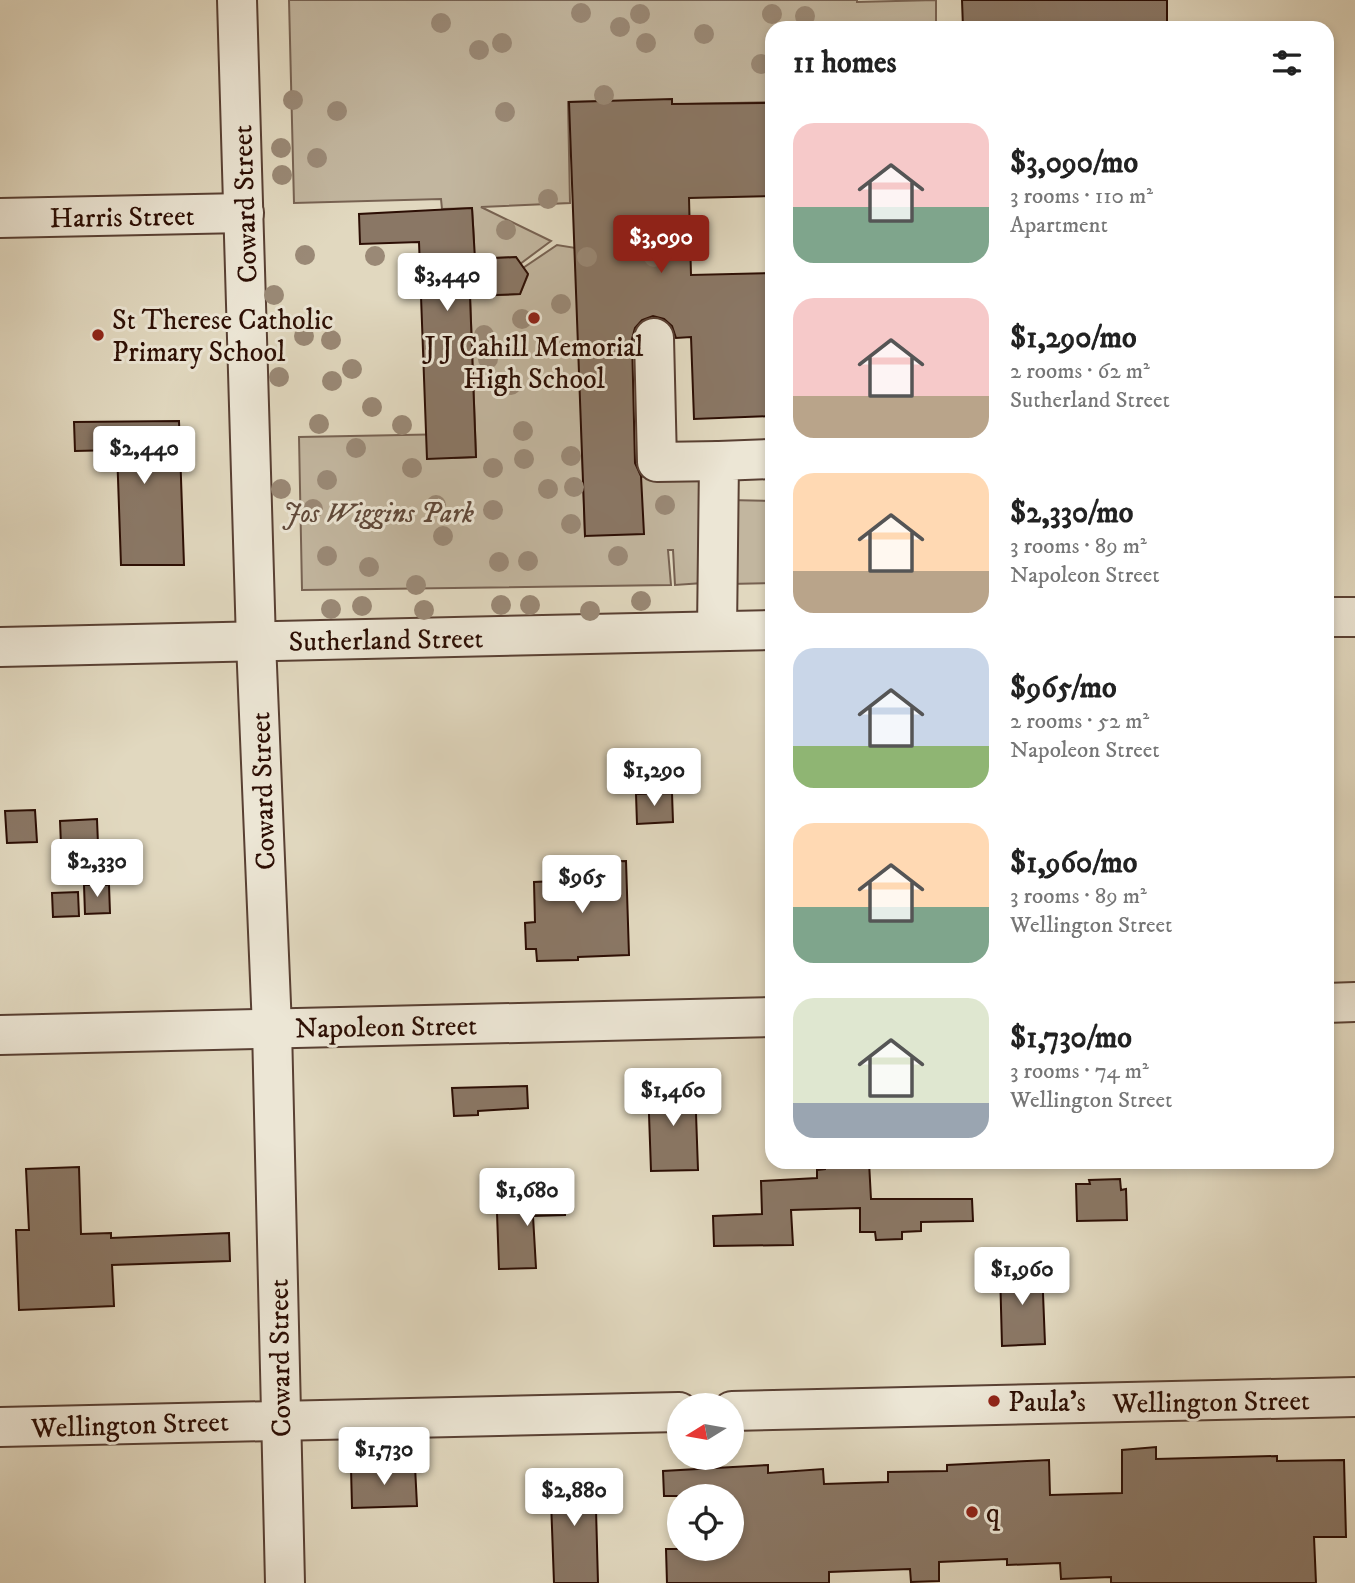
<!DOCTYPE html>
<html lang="en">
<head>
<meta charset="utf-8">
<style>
	:root { --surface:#fff; --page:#f2f2f2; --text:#222; --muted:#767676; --accent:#8f2418 }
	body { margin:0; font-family:"IM FELL DW Pica",serif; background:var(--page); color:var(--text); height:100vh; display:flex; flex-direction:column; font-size:26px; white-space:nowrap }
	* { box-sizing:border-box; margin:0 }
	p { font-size:23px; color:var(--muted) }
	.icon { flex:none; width:38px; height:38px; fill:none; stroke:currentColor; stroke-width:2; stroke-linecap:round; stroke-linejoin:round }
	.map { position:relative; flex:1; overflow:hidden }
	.panel { position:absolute; left:765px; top:21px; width:569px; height:1148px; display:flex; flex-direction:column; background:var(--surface); border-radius:21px; box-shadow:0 4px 10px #0003 }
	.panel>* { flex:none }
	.needle { width:46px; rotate:259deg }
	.buttons { position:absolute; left:667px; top:1393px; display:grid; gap:14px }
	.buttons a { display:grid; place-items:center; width:77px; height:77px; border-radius:50%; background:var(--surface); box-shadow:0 4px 10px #0003; font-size:35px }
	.price { position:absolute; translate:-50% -60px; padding:0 16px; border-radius:7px; background:#fff; color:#222; font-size:23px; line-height:46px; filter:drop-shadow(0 2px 4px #0008) }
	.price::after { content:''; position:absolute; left:50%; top:42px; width:21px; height:16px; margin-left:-10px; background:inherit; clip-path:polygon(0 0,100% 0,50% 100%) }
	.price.on { background:var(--accent); color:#fff }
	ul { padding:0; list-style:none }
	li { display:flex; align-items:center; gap:21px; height:175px; padding:0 28px }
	li span { display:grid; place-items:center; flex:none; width:196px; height:140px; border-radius:21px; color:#555 }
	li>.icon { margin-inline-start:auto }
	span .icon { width:84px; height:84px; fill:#fffc; stroke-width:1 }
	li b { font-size:30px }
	h2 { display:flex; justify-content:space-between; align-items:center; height:84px; padding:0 28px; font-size:30px }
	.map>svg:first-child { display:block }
	.green { fill:#c2b69f; stroke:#776252; stroke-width:2 }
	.building { fill:#8a7765; stroke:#2c0e04; stroke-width:2 }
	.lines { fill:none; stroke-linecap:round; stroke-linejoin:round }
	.minor-casing { stroke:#594033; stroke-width:42 }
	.minor { stroke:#ece6d5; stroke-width:38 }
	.tree { fill:#9a8976 }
	.poi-dot { fill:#8f2418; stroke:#ece6d5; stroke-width:2.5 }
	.labels { text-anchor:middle; stroke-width:6; stroke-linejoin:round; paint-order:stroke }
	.street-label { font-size:28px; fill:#2c0e04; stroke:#ece6d5 }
	.poi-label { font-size:28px; fill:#2c0e04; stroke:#ece6d5; text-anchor:start }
	.park-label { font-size:28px; font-style:italic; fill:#60493a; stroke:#ece6d5 }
</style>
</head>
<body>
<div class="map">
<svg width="1355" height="1583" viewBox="0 0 1355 1583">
	<rect width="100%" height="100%" fill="#e1d8bf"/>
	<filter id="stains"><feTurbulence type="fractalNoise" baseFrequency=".00286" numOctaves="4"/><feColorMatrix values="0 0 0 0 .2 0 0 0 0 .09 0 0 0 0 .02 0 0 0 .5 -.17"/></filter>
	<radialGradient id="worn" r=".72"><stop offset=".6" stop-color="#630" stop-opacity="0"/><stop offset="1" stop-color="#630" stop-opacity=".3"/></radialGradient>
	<!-- green -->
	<g class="green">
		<path d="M289,0H857V2L936,0V28H772V155L770,102L688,104L674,186L672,100L568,102L570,203L481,207L551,241L520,264L516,257L490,258C481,272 486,283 495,295L520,294L528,275L523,268L557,245L576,248L585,536L641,477L699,475L703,583L675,585L673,550H668L671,585L302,590L299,437L454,434L455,458L476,457L468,240H474L472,208L442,209L441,199L294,203Z"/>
		<polygon points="728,500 772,501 772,583 729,584"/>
	</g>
	<!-- building -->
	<g class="building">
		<polygon points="962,0 1167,0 1167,28 963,28"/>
		<polygon points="672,99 672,104 771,103 772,196 689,198 691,275 772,273 772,416 694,419 691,337 676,338 672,326 664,319 653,316 642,320 635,328 632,339 635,463 641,476 644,534 585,536 569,102"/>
		<polygon points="472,208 475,259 516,257 528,274 520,294 470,296 476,457 427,459 419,242 360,244 359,214"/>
		<polygon points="179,421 184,565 121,565 117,450 75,451 74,422"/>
		<polygon points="672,793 673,822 637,824 636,794"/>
		<polygon points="35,810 37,842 7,843 5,811"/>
		<polygon points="97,819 98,844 61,845 60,821"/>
		<polygon points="626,861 629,955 578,957 578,960 537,961 536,949 526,949 525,923 535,922 534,882 583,880 583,862"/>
		<polygon points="84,885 109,885 110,913 85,914"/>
		<polygon points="78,892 79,916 53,917 52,893"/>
		<polygon points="695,1085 698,1170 651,1171 648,1086"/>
		<polygon points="527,1086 528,1108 478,1111 478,1115 454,1116 452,1088"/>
		<polygon points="825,1162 869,1162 871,1199 972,1199 973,1221 921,1222 921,1231 902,1232 902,1239 876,1240 875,1232 860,1232 860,1208 791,1210 793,1245 714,1246 713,1216 762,1214 761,1181 817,1178 817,1170 825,1169"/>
		<polygon points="79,1167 81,1234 111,1233 111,1238 229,1233 230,1261 112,1265 114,1306 19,1310 16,1230 29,1230 26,1169"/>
		<polygon points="1120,1179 1121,1190 1126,1189 1127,1220 1077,1221 1076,1184 1090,1184 1089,1180"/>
		<polygon points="564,1185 565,1215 533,1216 536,1268 499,1269 497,1213 533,1211 533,1213 532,1186"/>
		<polygon points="1042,1268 1045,1344 1002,1346 1000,1270"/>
		<polygon points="1156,1447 1156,1459 1277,1456 1277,1461 1344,1460 1346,1537 1314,1537 1316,1583 1111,1583 1111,1577 1061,1579 1060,1563 1007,1565 1007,1559 939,1562 939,1581 911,1582 910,1569 829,1572 829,1583 667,1583 666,1549 732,1549 732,1496 664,1496 663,1471 768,1465 768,1473 823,1469 824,1484 888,1482 888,1472 947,1471 947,1465 1049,1460 1050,1495 1122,1493 1122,1450"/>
		<polygon points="415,1466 417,1506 352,1508 351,1468"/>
		<polygon points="595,1472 598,1583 554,1583 550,1473"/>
	</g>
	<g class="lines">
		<!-- minor casing -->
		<g class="minor-casing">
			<g id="minor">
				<polyline points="237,0 256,642 272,1028 285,1583"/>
				<polyline points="0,218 244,213"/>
				<polyline points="654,338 657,462 719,461"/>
				<polyline points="1326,617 1355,617"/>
				<polyline points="717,631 719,461 772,459"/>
				<polyline points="0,647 772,630"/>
				<polyline points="1326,1003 1355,1002"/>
				<polyline points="0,1035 772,1017"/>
				<polyline points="732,1411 1355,1397"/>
				<polyline points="0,1427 679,1412"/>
			</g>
		</g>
		<!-- minor -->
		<use href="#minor" class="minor"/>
	</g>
	<!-- trees -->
	<g class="tree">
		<circle cx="581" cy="13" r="10"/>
		<circle cx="640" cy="14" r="10"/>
		<circle cx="772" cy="14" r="10"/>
		<circle cx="805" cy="16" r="10"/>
		<circle cx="441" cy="23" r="10"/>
		<circle cx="620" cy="27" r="10"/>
		<circle cx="704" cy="34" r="10"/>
		<circle cx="502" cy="43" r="10"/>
		<circle cx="646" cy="43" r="10"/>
		<circle cx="479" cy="50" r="10"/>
		<circle cx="761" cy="64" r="10"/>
		<circle cx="604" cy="95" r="10"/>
		<circle cx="293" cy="100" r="10"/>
		<circle cx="337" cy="111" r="10"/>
		<circle cx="505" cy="112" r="10"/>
		<circle cx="281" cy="148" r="10"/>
		<circle cx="317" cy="158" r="10"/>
		<circle cx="282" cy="175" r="10"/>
		<circle cx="548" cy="199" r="10"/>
		<circle cx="506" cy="230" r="10"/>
		<circle cx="305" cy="255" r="10"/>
		<circle cx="375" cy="256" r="10"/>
		<circle cx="587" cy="257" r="10"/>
		<circle cx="654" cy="257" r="10"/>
		<circle cx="274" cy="295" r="10"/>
		<circle cx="561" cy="304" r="10"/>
		<circle cx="522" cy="319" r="10"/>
		<circle cx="484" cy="335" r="10"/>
		<circle cx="304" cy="336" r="10"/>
		<circle cx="331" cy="340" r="10"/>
		<circle cx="488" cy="359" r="10"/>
		<circle cx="352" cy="369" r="10"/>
		<circle cx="279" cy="377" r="10"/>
		<circle cx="332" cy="381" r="10"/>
		<circle cx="511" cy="385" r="10"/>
		<circle cx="372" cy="407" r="10"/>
		<circle cx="319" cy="424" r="10"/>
		<circle cx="402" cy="425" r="10"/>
		<circle cx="523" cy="431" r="10"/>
		<circle cx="356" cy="448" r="10"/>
		<circle cx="571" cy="456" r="10"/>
		<circle cx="524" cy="459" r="10"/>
		<circle cx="412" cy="468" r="10"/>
		<circle cx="493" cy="468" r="10"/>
		<circle cx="327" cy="480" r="10"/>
		<circle cx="574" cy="487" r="10"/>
		<circle cx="281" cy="489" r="10"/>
		<circle cx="548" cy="489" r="10"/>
		<circle cx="436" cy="505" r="10"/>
		<circle cx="665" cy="505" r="10"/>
		<circle cx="313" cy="509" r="10"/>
		<circle cx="493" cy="510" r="10"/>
		<circle cx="571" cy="524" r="10"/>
		<circle cx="443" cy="536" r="10"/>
		<circle cx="327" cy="556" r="10"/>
		<circle cx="618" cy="556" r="10"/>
		<circle cx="528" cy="561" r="10"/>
		<circle cx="499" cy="562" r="10"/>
		<circle cx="369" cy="567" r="10"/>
		<circle cx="416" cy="585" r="10"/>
		<circle cx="641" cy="601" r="10"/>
		<circle cx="501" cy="605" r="10"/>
		<circle cx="530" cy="605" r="10"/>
		<circle cx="362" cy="606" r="10"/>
		<circle cx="331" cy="609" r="10"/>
		<circle cx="424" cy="610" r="10"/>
		<circle cx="590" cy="611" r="10"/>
	</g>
	<!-- markers -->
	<g class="poi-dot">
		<circle cx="534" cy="318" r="7"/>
		<circle cx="98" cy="335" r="7"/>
		<circle cx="994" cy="1401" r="7"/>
		<circle cx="972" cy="1512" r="7"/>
	</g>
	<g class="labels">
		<!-- street labels -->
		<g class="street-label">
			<text transform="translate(244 204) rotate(-92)" y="10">Coward Street</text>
			<text transform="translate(122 216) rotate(-1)" y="10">Harris Street</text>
			<text transform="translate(386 639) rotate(-1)" y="10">Sutherland Street</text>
			<text transform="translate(262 791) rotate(-92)" y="10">Coward Street</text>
			<text transform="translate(386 1026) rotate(-1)" y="10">Napoleon Street</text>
			<text transform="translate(279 1358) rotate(-91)" y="10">Coward Street</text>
			<text transform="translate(1211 1401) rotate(-1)" y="10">Wellington Street</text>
			<text transform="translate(130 1424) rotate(-2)" y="10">Wellington Street</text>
		</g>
		<!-- poi labels -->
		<g class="poi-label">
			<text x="112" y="329">St Therese Catholic<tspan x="112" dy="32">Primary School</tspan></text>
			<text x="534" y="356" text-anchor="middle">J J Cahill Memorial<tspan x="534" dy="32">High School</tspan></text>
			<text x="1008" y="1411">Paula's</text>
			<text x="986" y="1522">q</text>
		</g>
		<!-- park labels -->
		<g class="park-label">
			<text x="378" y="522">Jos Wiggins Park</text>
		</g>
	</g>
	<rect width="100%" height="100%" filter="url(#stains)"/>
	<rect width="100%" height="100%" fill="url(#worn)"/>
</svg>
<div class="buttons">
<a><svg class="needle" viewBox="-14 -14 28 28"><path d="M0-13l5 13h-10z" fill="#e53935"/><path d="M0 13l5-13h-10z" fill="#767676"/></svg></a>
<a><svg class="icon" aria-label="locate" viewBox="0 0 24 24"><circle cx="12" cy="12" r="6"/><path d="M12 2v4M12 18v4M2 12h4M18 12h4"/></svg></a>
</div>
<b class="price on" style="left:661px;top:275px">$3,090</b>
<b class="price" style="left:447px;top:313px">$3,440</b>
<b class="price" style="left:144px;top:486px">$2,440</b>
<b class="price" style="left:654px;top:808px">$1,290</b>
<b class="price" style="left:97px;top:899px">$2,330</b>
<b class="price" style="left:582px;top:915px">$965</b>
<b class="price" style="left:673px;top:1128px">$1,460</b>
<b class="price" style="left:527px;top:1228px">$1,680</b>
<b class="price" style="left:1022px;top:1307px">$1,960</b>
<b class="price" style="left:384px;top:1487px">$1,730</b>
<b class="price" style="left:574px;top:1528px">$2,880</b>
<section class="panel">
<h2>11 homes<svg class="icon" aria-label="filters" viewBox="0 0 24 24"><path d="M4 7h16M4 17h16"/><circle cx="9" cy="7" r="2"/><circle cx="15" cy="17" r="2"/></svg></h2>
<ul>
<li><span style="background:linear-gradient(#f6c9c9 60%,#7fa58c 0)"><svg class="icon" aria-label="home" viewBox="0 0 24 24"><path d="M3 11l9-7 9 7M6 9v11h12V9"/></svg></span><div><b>$3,090/mo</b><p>3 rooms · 110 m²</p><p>Apartment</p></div></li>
<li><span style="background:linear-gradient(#f6c9c9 70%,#b9a48a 0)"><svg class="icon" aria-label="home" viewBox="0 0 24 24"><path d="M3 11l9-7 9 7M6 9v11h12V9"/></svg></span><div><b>$1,290/mo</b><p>2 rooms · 62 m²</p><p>Sutherland Street</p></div></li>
<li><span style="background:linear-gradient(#ffd9b3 70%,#b9a48a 0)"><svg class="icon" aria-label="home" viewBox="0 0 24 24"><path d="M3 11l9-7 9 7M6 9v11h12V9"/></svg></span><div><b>$2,330/mo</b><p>3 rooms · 89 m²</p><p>Napoleon Street</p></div></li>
<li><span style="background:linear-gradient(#c9d6e8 70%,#8fb573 0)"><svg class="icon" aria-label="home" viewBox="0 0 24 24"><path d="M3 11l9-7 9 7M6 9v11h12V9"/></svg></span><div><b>$965/mo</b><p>2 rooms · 52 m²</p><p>Napoleon Street</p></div></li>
<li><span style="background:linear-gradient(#ffd9b3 60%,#7fa58c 0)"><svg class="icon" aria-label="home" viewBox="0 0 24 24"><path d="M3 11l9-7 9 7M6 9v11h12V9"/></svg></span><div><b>$1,960/mo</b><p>3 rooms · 89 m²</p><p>Wellington Street</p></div></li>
<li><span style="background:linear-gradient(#dfe7d0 75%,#9aa5b1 0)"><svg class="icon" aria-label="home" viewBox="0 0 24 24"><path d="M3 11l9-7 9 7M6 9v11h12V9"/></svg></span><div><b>$1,730/mo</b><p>3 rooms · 74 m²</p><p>Wellington Street</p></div></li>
</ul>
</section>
</div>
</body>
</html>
